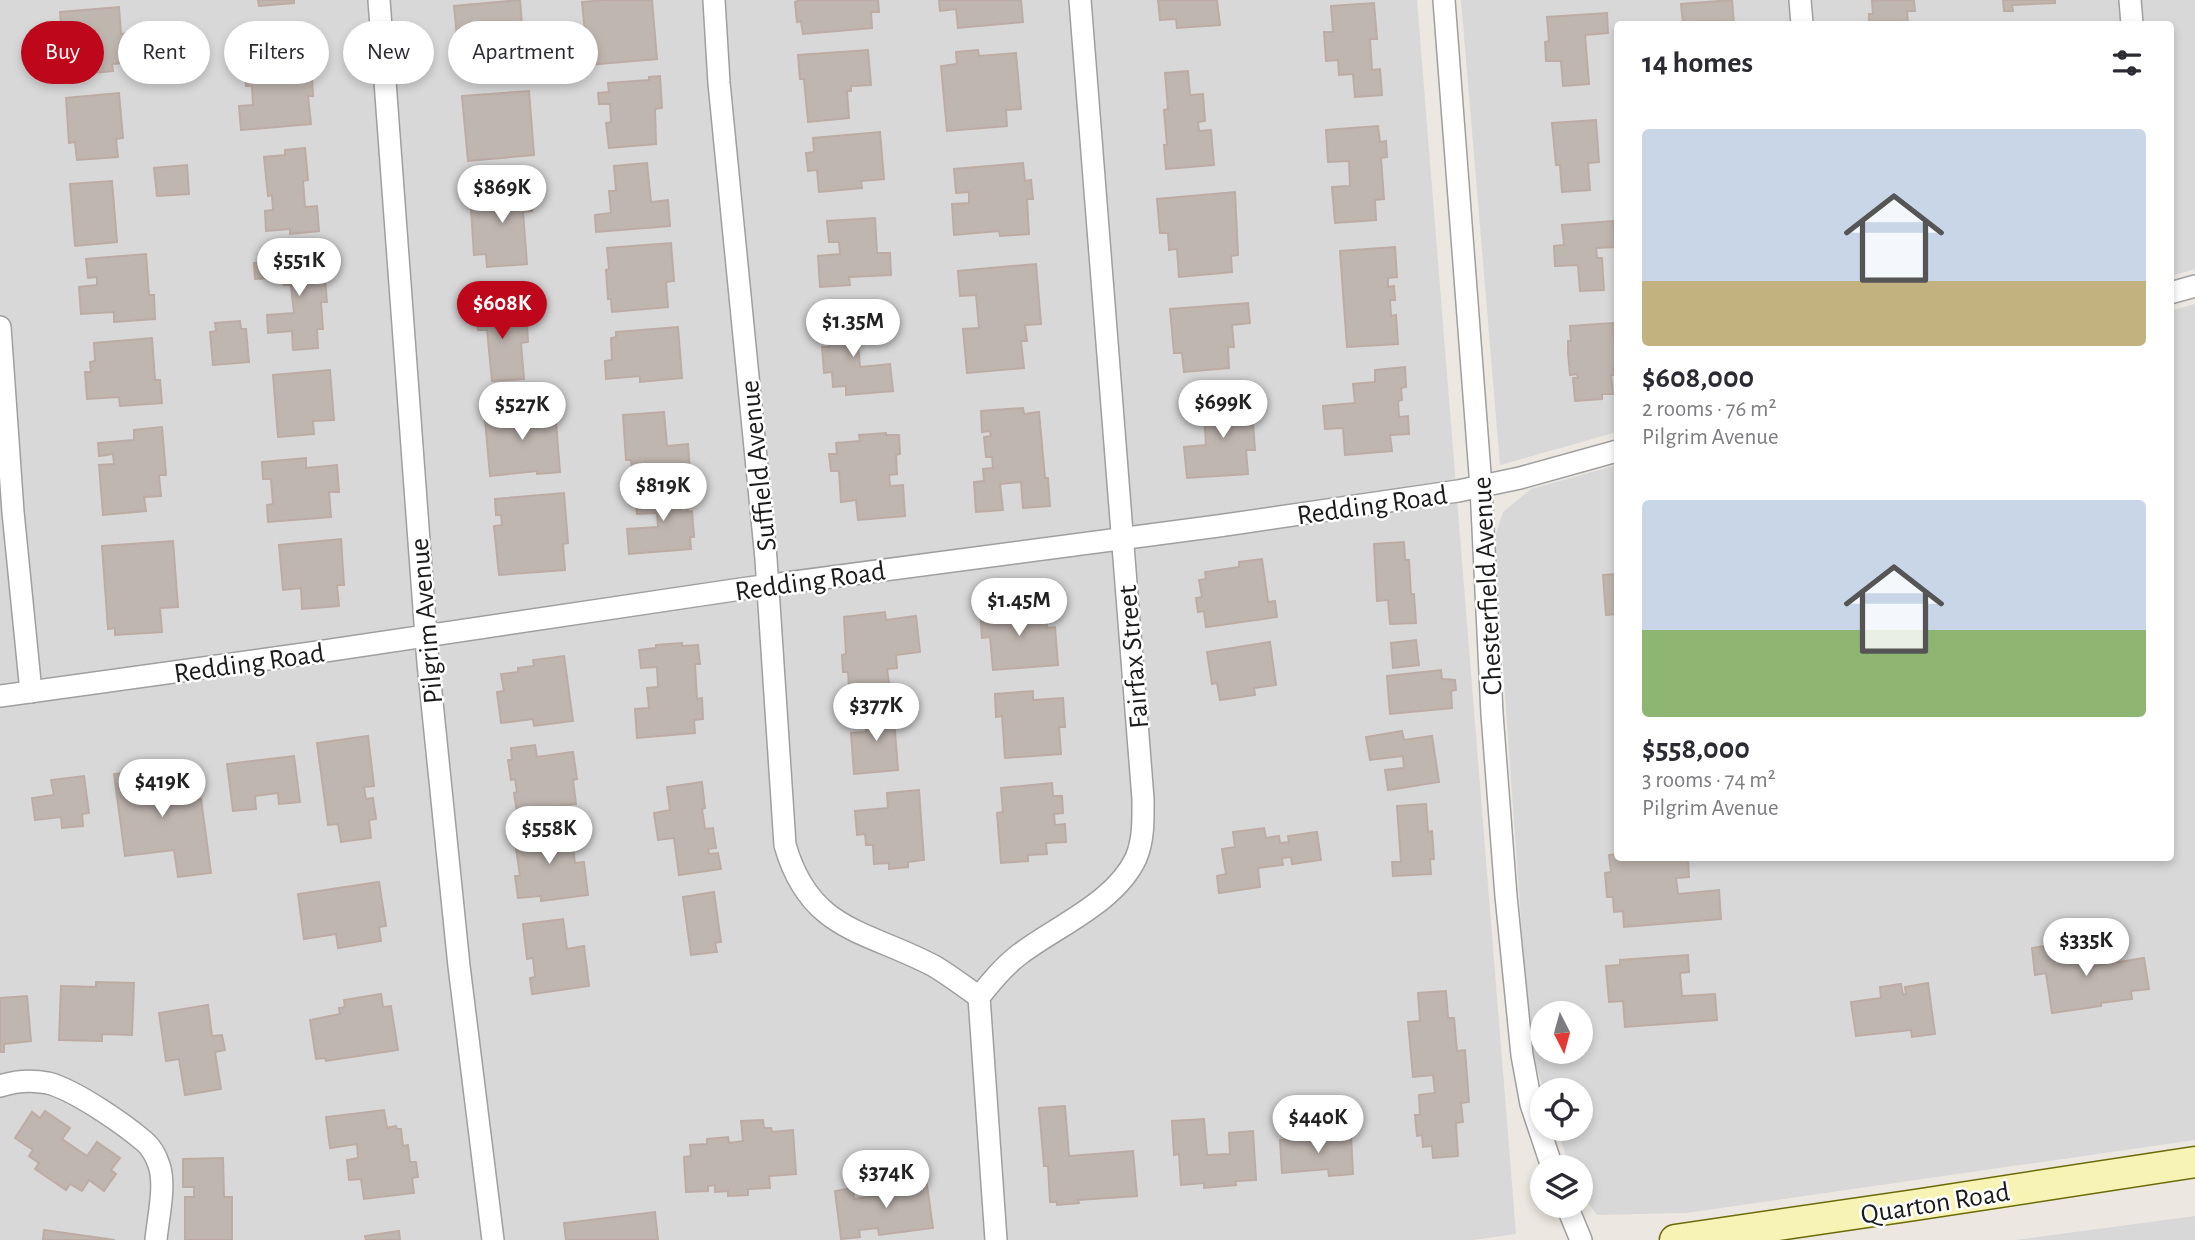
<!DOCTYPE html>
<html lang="en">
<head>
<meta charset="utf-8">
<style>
	:root { --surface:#fff; --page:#f7f7f7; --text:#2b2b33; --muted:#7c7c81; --accent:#be071a }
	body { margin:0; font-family:"Alegreya Sans",sans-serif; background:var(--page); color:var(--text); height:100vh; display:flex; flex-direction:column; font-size:26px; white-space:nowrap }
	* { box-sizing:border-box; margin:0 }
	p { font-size:23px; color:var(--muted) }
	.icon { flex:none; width:38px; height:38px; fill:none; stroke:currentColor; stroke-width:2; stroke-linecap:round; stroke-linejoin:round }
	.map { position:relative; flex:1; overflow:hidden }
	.details { position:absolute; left:1614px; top:21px; width:560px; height:840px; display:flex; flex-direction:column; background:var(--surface); border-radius:7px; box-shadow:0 4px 10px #0003 }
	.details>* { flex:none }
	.top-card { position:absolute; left:21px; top:21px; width:665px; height:63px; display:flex; gap:14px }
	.needle { width:46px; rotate:174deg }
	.controls { position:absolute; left:1530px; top:1001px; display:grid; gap:14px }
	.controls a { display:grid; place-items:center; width:63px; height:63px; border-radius:50%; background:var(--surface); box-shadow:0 4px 10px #0003; font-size:35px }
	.price { position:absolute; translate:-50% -60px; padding:0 16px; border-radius:24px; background:#fff; color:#222; font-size:23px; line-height:46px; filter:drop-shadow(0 2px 4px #0008) }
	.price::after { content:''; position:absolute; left:50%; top:42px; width:21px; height:16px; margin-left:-10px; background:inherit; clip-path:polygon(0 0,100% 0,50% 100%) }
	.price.selected { background:var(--accent); color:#fff }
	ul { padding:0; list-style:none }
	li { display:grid; align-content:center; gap:14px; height:371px; padding:0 28px }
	li span { display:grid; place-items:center; height:217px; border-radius:7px; color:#555 }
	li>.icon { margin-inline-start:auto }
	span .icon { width:126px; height:126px; fill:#fffc; stroke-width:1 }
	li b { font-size:30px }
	h2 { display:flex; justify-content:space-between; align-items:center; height:84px; padding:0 28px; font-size:30px }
	.tag { padding:0 24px; border-radius:32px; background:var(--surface); box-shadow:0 4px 10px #0003; font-size:24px; line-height:63px }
	.tag.selected { background:var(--accent); color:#fff }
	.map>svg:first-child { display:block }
	.residential { fill:#d9d8d8; fill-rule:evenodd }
	.building { fill:#c0b6b0; stroke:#bdaca3; stroke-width:2 }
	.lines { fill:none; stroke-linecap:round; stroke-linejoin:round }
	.street-casing { stroke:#9f9f9f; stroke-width:24 }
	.secondary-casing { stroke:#6b6b08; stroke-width:33 }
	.street { stroke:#fff; stroke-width:21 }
	.secondary { stroke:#f6f3b4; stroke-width:30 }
	.labels { text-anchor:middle; stroke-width:5; stroke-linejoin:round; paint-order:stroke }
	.street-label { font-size:28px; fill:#1b1b1b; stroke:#fff }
</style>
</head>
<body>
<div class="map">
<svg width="2195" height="1240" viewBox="0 0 2195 1240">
	<rect width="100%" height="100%" fill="#ece7e0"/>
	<!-- residential -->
	<g class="residential">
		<polygon points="0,0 1417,0 1516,1234 1473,1240 0,1240"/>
		<polygon points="1461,0 2195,0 2195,269 2170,276 2170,24 1617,24 1617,432 1500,465"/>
		<path d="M2195,304V1140L1686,1213L1597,1215L1580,1192V1167H1570L1557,1129H1580V1090H1544L1535,1064L1526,991L1494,540L1503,512L1531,489L1617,465V858H2170V311ZM1542,1013H1580V1052H1542Z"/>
		<polygon points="2195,1216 2195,1240 2016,1240"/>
	</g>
	<!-- building -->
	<g class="building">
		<polygon points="258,0 294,0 294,3 259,6"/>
		<polygon points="520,0 525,63 460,68 454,6"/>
		<polygon points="605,0 652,0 657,59 588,65 582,2"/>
		<polygon points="800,0 878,0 879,12 871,12 872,28 803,34 801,21 797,22 795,2"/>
		<polygon points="939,0 1021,0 1023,22 958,28 956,9 940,11"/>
		<polygon points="1158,0 1217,0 1220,25 1177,28 1176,19 1160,20"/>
		<polygon points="1732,0 1734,24 1683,24 1681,4"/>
		<polygon points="1878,0 1914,0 1915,11 1907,11 1908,24 1869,24 1869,14 1873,14 1872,1"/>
		<polygon points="2003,0 2055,0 2055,3 2012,5 2013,11 2004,11"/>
		<polygon points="1374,3 1377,39 1370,39 1372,70 1380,69 1382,95 1355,97 1353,74 1339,75 1338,60 1326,61 1324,32 1333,32 1331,6"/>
		<polygon points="119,7 121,34 151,31 154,61 112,64 113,71 93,73 92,65 64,68 60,12"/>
		<polygon points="1607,13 1608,33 1585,35 1589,84 1563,86 1561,61 1546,61 1545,42 1549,41 1547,17"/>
		<polygon points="303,38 307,78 312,77 313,96 308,96 311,124 241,130 239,106 253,105 252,86 246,86 244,64 257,63 255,43"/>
		<polygon points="868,50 871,85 851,86 851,91 847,91 849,118 808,122 804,79 800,79 798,55"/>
		<polygon points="978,50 979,56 1016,53 1021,109 1006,110 1007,126 947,131 941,66 957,64 956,52"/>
		<polygon points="1188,71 1190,95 1203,94 1205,121 1198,122 1199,131 1211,130 1214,165 1166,169 1164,145 1167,145 1164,110 1168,109 1165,73"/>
		<polygon points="660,76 662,108 655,109 656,144 609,148 606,123 611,122 610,104 599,104 598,93 609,92 608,83 649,80 649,77"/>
		<polygon points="529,91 534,155 468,161 462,96"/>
		<polygon points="119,93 123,138 116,139 118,157 77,160 75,142 69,143 66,98"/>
		<polygon points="1596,120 1599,162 1588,163 1590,190 1562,192 1560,165 1556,165 1552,123"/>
		<polygon points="1378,126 1380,142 1386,141 1387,157 1381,158 1384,199 1375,200 1376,220 1335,223 1332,187 1350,186 1349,161 1328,162 1326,130"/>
		<polygon points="880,132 884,179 861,181 862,188 819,192 817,170 808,171 806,153 814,152 813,138"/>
		<polygon points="305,148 308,180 303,181 305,207 317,206 319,231 290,234 290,229 266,231 265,211 273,210 272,195 268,196 264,157 285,155 285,150"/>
		<polygon points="647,163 651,202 668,200 670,226 596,232 595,215 611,213 609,191 616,191 614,166"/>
		<polygon points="1023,163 1025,181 1031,180 1033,199 1027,199 1029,234 1000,236 999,231 954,235 952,204 969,203 969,192 956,193 954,169"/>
		<polygon points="187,165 189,194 157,196 154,168"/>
		<polygon points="112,181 117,242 75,246 70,184"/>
		<polygon points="530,184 532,211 523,212 527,264 487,267 486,254 474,255 471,209 482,208 482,188"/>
		<polygon points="1235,192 1238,255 1231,256 1232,272 1179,277 1177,249 1169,250 1168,233 1160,233 1157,199"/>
		<polygon points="875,218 877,253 890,253 891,275 849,277 850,285 820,287 818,256 840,254 839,242 829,242 827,221"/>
		<polygon points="1613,221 1615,247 1596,248 1597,258 1602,258 1604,290 1580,291 1578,265 1555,266 1554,246 1564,245 1562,225"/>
		<polygon points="671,243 674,281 666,282 668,307 612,312 611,299 608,299 606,270 609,269 607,248"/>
		<polygon points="1395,247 1397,277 1388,278 1388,287 1394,286 1395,300 1390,300 1391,316 1396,315 1398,344 1347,347 1340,251"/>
		<polygon points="146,254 149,295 154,295 155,319 114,322 114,312 81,314 79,287 97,285 97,277 88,278 86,259"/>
		<polygon points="317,256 323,256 327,302 321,302 323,329 317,329 318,348 293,350 292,331 268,333 267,315 294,313 291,285 284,285 284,277 255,279 254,263"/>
		<polygon points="1036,264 1041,324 1025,325 1027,341 1021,341 1024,368 967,373 963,329 979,328 976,295 960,296 958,271"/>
		<polygon points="503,300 505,326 527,324 528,342 521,343 524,379 492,381 487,330 478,330 476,302"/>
		<polygon points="1248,303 1250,323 1232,325 1234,347 1228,347 1229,368 1184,372 1182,353 1174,353 1170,309"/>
		<polygon points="843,314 843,323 872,321 873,343 858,344 860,367 890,364 893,391 846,395 846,386 833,387 832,372 824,373 822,347 829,347 827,324 831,324 830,315"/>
		<polygon points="240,321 241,329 246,329 249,362 213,365 210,332 216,331 215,323"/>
		<polygon points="1613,323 1614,342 1617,341 1616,368 1613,368 1614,375 1611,375 1613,394 1602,394 1602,399 1575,401 1573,378 1578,378 1577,374 1570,375 1568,353 1568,341 1571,341 1570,326"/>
		<polygon points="678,327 682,378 640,382 640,376 606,379 605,361 612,360 611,338 616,337 616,332"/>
		<polygon points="152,338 155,380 160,380 162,403 120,406 119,397 87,399 85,372 91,372 90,362 95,361 94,343"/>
		<polygon points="1405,367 1406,387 1401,388 1402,400 1398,401 1399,417 1408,416 1409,434 1390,435 1392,451 1345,455 1343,428 1325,429 1323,406 1355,403 1353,384 1375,382 1375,370"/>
		<polygon points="330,370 334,420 313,421 314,434 278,437 273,375"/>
		<polygon points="1243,395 1244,410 1252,409 1255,450 1246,450 1248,474 1187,478 1184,447 1206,445 1203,398"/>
		<polygon points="505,406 505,413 555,409 560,472 537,474 537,471 490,476 484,408"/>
		<polygon points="1023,408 1024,414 1039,412 1045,478 1048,478 1050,506 1023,508 1021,482 1000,484 1003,510 976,512 974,482 984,481 983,469 993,468 992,457 986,457 984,437 991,436 990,431 982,432 981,411"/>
		<polygon points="664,412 667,446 688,444 690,471 633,476 631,460 626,460 623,415"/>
		<polygon points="162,427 166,475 159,475 161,496 144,497 146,511 103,515 99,465 114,464 113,454 99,456 98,443 134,440 134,430"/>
		<polygon points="886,433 886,435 899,435 900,454 896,455 897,474 889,475 890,486 903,485 905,516 858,520 856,500 841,502 839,471 831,471 829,454 837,454 836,443 860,441 859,435"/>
		<polygon points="306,458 306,468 337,465 339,492 329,492 331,517 268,522 267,505 273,504 271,479 263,479 262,462"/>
		<polygon points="686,489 688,512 692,511 694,537 690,537 691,549 629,554 627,529 658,527 657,513 637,514 635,494"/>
		<polygon points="564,493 568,543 563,544 565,570 499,575 494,526 502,525 501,515 496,515 495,499"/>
		<polygon points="341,539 344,585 337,585 339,606 302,609 301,588 283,590 279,545"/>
		<polygon points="173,541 178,607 160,608 162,632 115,635 115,628 108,629 102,546"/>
		<polygon points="1404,542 1405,560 1409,560 1411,594 1414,594 1416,623 1390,624 1388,600 1377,601 1374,544"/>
		<polygon points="1262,559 1268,602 1275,601 1277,617 1206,627 1204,611 1198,612 1196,598 1202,597 1199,580 1206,579 1205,572 1239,567 1239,562"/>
		<polygon points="1617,574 1617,614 1606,615 1603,575"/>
		<polygon points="1030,607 1030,613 1046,612 1047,628 1055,627 1058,665 993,670 990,637 982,638 980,610"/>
		<polygon points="885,612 886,620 916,616 920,652 896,655 897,668 887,669 889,683 849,688 848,672 843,672 842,655 846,654 844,617"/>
		<polygon points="1416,640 1419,665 1393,668 1391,643"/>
		<polygon points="1270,642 1276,685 1254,688 1255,695 1220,700 1217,683 1212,684 1207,652"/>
		<polygon points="682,643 682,646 698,645 700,664 695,664 697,699 702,698 703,719 694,720 695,733 637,738 635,709 649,708 647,688 658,687 657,667 641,668 639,650 656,648 656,645"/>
		<polygon points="564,656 573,721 534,726 533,719 501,723 497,692 504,691 501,674 518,672 518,668 534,666 533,660"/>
		<polygon points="1441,670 1442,679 1455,680 1456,690 1451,691 1452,708 1390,714 1387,676"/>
		<polygon points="1033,691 1033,700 1063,698 1065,727 1059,727 1061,754 1005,758 1002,716 996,717 995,694"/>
		<polygon points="893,706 898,770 854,774 851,733 866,732 864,708"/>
		<polygon points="1402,731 1404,740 1432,736 1439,782 1388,790 1385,770 1404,768 1403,756 1370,760 1366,737"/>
		<polygon points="368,736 374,786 364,787 366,799 373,798 376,819 369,820 371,838 341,842 338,824 328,825 317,743"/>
		<polygon points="535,745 537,757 573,752 577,779 573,780 576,804 517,812 514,793 517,792 515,779 511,780 508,760 512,760 511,748"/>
		<polygon points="294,756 300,802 279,804 278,793 255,796 256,809 233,811 227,764"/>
		<polygon points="175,766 179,791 186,790 188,801 201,799 211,873 178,877 174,850 125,856 114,774"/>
		<polygon points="84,776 89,813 82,814 83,826 62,828 61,817 35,820 32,798 54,795 51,780"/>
		<polygon points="702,782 705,808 702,809 705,829 713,828 716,848 708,849 709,854 718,853 721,869 679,875 674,838 658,840 654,813 670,810 667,787"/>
		<polygon points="1052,783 1053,796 1062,796 1063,813 1054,814 1055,825 1065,824 1066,842 1046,843 1047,854 1028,855 1028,861 1001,863 997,813 1003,812 1001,788"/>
		<polygon points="919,790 924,860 908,862 908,867 889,869 889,863 874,864 873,845 866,845 865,834 857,835 855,811 888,808 887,793"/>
		<polygon points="1426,804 1428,832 1432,831 1434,859 1430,859 1431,874 1393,876 1392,862 1401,862 1397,806"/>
		<polygon points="570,826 575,863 584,862 588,895 541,901 541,896 518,898 515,876 520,876 514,834"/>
		<polygon points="1264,828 1266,838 1279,836 1280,843 1289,842 1288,836 1317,832 1321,860 1292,864 1291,857 1282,858 1283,865 1258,868 1260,887 1219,893 1217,876 1226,874 1222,849 1235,847 1233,832"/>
		<polygon points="1617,854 1617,858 1688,858 1689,877 1676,878 1678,894 1719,890 1721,919 1624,927 1623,911 1614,912 1613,897 1607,897 1605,873 1611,872 1609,855"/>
		<polygon points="379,882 386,926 379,927 381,941 338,948 336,934 304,939 298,894"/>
		<polygon points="714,892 721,942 715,943 717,952 691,955 683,897"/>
		<polygon points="563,919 567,949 584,946 589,986 532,994 530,978 535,977 533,958 527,959 523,924"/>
		<polygon points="2078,941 2082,968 2144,958 2149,989 2131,991 2132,999 2101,1003 2101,1006 2052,1013 2046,973 2035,975 2032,948"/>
		<polygon points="1688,955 1689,972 1680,973 1682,996 1715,994 1717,1020 1625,1027 1623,1001 1609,1002 1606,966 1620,965 1620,960"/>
		<polygon points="96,982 134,983 132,1035 102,1034 102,1041 59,1040 61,986 96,987"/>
		<polygon points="1928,983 1935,1034 1912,1037 1911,1030 1856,1036 1851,1002 1881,998 1880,987 1901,984 1903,995 1906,994 1905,987"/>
		<polygon points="1446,991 1448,1018 1454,1018 1457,1051 1465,1050 1469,1102 1461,1103 1463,1122 1456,1123 1458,1156 1433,1158 1432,1146 1423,1147 1422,1135 1417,1136 1415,1115 1420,1115 1419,1095 1435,1093 1433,1075 1413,1077 1408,1022 1420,1021 1418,993"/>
		<polygon points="381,994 383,1007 391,1006 398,1050 326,1061 325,1058 316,1059 310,1020 340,1014 339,1008 345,1007 344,1000"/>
		<polygon points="27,996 31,1041 4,1044 4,1052 0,1052 0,998"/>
		<polygon points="208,1005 212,1036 222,1035 225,1050 215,1052 221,1089 185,1095 179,1059 166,1061 159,1013"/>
		<polygon points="1065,1106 1069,1156 1133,1151 1137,1196 1078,1200 1079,1203 1057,1205 1057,1202 1050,1202 1048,1166 1044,1166 1039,1108"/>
		<polygon points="384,1110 387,1128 396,1126 397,1129 401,1129 403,1146 408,1145 410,1162 416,1162 418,1177 412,1178 414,1193 364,1199 361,1179 349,1180 347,1160 358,1158 357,1144 330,1148 326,1117"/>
		<polygon points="45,1111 70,1128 62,1139 87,1156 97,1142 120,1158 111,1170 116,1174 104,1191 89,1180 82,1191 70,1184 66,1190 35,1169 39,1163 29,1156 33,1150 15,1138 32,1112 40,1118"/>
		<polygon points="1204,1119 1207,1155 1230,1154 1229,1133 1253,1131 1256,1180 1235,1181 1236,1185 1204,1188 1204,1183 1181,1185 1179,1154 1174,1155 1172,1121"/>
		<polygon points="763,1120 764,1128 771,1128 772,1132 793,1130 796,1174 769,1176 770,1188 748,1189 748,1195 728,1196 728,1191 715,1192 715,1185 708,1186 708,1191 686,1192 684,1157 691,1156 690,1145 707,1144 707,1139 728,1137 729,1143 743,1141 741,1121"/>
		<polygon points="1351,1135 1353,1174 1329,1176 1328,1169 1282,1173 1280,1140"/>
		<polygon points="223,1158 224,1197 232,1197 232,1240 185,1240 185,1197 194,1197 194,1187 183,1187 183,1159"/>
		<polygon points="926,1178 933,1228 879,1235 878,1228 859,1230 860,1237 841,1239 835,1191 853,1188 854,1199 886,1194 884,1183"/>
		<polygon points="655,1212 658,1240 566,1240 564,1223"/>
		<polygon points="44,1230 115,1240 43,1240"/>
		<polygon points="399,1231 400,1240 366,1240 365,1236"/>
	</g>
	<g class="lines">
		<!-- street casing -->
		<g class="street-casing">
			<g id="street">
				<polyline points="379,0 428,663 459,966 493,1240"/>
				<path d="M714,0L719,83L766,559L785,845C810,932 866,930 934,966C949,975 964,986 979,997"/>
				<polyline points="1444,0 1481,487 1492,714 1506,896 1522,1055 1531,1104 1552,1167"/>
				<polyline points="1800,0 1802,24"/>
				<polyline points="2130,0 2132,24"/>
				<polyline points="2170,293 2195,286"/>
				<polyline points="0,327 13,512 31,692"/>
				<polyline points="0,696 318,652 741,589 1218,526 1458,491 1520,478 1617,451"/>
				<path d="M0,1086C15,1081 33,1080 48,1083C75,1090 124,1124 145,1142C152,1148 156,1156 159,1165C166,1185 158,1218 156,1240"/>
				<polyline points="1567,1206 1581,1240"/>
				<path d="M996,1240L979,997C992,981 1004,966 1020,954C1057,926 1116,902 1136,858C1144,839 1143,819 1143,799L1080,0"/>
			</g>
		</g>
		<!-- secondary casing -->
		<g class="secondary-casing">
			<polyline id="secondary" points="1675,1240 1915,1205 2195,1162"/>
		</g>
		<!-- street -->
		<use href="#street" class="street"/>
		<!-- secondary -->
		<use href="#secondary" class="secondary"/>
	</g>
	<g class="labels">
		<!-- street labels -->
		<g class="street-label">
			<text transform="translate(757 466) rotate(-96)" y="10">Suffield Avenue</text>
			<text transform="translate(1372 504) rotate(-8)" y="10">Redding Road</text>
			<text transform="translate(810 580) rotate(-8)" y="10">Redding Road</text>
			<text transform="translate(1486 586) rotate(-93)" y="10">Chesterfield Avenue</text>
			<text transform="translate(425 621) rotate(-95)" y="10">Pilgrim Avenue</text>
			<text transform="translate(1132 657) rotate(-95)" y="10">Fairfax Street</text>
			<text transform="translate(249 662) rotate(-8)" y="10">Redding Road</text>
			<text transform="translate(1935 1202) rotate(-9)" y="10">Quarton Road</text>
		</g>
	</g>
</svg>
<div class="controls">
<a><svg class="needle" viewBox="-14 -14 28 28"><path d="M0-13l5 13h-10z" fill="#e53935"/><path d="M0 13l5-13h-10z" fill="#7c7c81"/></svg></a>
<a><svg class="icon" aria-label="locate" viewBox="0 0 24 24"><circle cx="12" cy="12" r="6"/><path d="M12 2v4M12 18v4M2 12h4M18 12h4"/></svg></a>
<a><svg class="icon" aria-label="layers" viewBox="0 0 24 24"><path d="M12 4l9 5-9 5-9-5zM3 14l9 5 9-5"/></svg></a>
</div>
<b class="price" style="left:502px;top:225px">$869K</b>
<b class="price" style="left:299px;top:298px">$551K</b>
<b class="price selected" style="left:502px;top:341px">$608K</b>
<b class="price" style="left:853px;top:359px">$1.35M</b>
<b class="price" style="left:1223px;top:440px">$699K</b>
<b class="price" style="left:522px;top:442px">$527K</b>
<b class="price" style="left:663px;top:523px">$819K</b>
<b class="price" style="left:1019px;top:638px">$1.45M</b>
<b class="price" style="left:876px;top:743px">$377K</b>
<b class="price" style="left:162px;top:819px">$419K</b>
<b class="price" style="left:549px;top:866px">$558K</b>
<b class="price" style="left:2086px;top:978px">$335K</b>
<b class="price" style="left:1318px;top:1155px">$440K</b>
<b class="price" style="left:886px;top:1210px">$374K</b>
<div class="top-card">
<a class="tag selected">Buy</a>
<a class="tag">Rent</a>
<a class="tag">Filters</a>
<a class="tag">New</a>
<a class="tag">Apartment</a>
</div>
<section class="details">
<h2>14 homes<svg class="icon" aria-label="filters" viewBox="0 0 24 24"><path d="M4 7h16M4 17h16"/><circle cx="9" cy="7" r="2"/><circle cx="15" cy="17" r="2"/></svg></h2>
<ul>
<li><span style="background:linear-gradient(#c9d6e8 70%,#c2b280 0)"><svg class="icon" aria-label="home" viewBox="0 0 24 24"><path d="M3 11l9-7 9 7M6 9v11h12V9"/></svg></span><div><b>$608,000</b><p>2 rooms · 76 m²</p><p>Pilgrim Avenue</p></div></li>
<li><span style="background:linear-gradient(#c9d6e8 60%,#8fb573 0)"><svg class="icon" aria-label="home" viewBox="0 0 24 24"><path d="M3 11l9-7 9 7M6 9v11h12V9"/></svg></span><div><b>$558,000</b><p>3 rooms · 74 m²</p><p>Pilgrim Avenue</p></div></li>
</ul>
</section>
</div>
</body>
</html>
